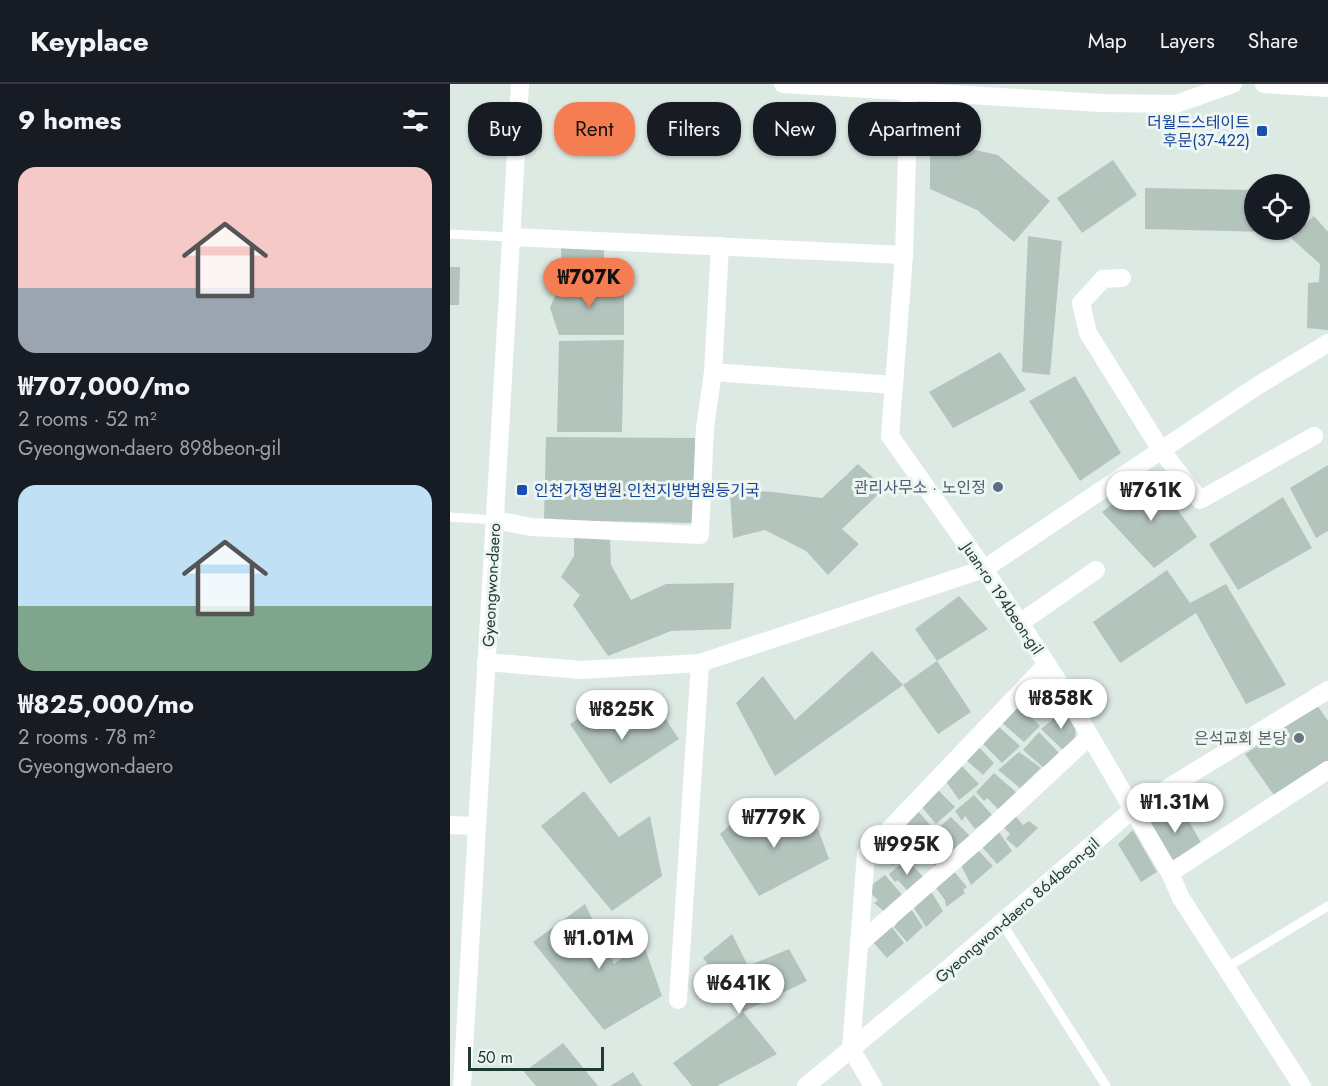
<!DOCTYPE html>
<html lang="en">
<head>
<meta charset="utf-8">
<style>
	:root { --surface:#171b24; --page:#20242c; --text:#f1f3f6; --muted:#9ea1a6; --line:#363941; --accent:#f47d51 }
	body { margin:0; font-family:Jost,"Noto Sans KR",sans-serif; background:var(--page); color:var(--text); height:100vh; display:flex; flex-direction:column; font-size:22px; white-space:nowrap }
	* { box-sizing:border-box; margin:0 }
	p { font-size:20px; color:var(--muted) }
	.icon { flex:none; width:33px; height:33px; fill:none; stroke:currentColor; stroke-width:2; stroke-linecap:round; stroke-linejoin:round }
	.map { position:relative; flex:1; overflow:hidden }
	.sheet { display:flex; flex-direction:column; background:var(--surface); width:450px }
	.sheet>* { flex:none }
	.banner { position:absolute; left:18px; top:18px; width:570px; height:54px; display:flex; gap:12px }
	.fabs { position:absolute; left:794px; top:90px; display:grid; gap:12px }
	.fabs a { display:grid; place-items:center; width:66px; height:66px; border-radius:50%; background:var(--surface); box-shadow:0 2px 4px #0004; font-size:30px }
	.scale { position:absolute; left:18px; bottom:15px; width:136px; box-sizing:border-box; padding-left:6px; border:3px solid #1f3933; border-top:0; font-size:16px; line-height:21px; white-space:nowrap; color:#1f3933; -webkit-text-stroke:4px #eef6f2; paint-order:stroke }
	.price { position:absolute; translate:-50% -51px; padding:0 14px; border-radius:21px; background:#fff; color:#222; font-size:20px; line-height:39px; filter:drop-shadow(0 2px 3px #0008) }
	.price::after { content:''; position:absolute; left:50%; top:36px; width:18px; height:14px; margin-left:-9px; background:inherit; clip-path:polygon(0 0,100% 0,50% 100%) }
	.price.selected { background:var(--accent); color:#111 }
	ul { padding:0; list-style:none }
	li { display:grid; align-content:center; gap:12px; height:318px; padding:0 18px }
	li span { display:grid; place-items:center; height:186px; border-radius:18px; color:#555 }
	li>.icon { margin-inline-start:auto }
	span .icon { width:108px; height:108px; fill:#fffc; stroke-width:1 }
	li b { font-size:26px }
	h2 { display:flex; justify-content:space-between; align-items:center; height:72px; padding:0 18px; font-size:26px }
	.tag { padding:0 21px; border-radius:24px; background:var(--surface); box-shadow:0 2px 4px #0004; font-size:21px; line-height:54px }
	.tag.selected { background:var(--accent); color:#111 }
	header { display:flex; align-items:center; gap:36px; box-sizing:border-box; height:84px; padding:0 30px; background:var(--surface); border-bottom:2px solid var(--line) }
	header strong { font-size:28px }
	nav { display:flex; gap:33px; margin-inline-start:auto; font-size:21px }
	main { display:flex; flex:1; min-height:0 }
	.map>svg:first-child { display:block }
	.building { fill:#b3c4bd }
	.lines { fill:none; stroke-linecap:round; stroke-linejoin:round }
	.service { stroke:#fff; stroke-width:9 }
	.minor { stroke:#fff; stroke-width:18 }
	.secondary { stroke:#fff; stroke-width:18 }
	.transit-dot { fill:#1a4fb4; stroke:#eef6f2; stroke-width:2 }
	.service-dot { fill:#5c6f8a; stroke:#eef6f2; stroke-width:2 }
	.worship-dot { fill:#6b7280; stroke:#eef6f2; stroke-width:2 }
	.labels { text-anchor:middle; stroke-width:6; stroke-linejoin:round; paint-order:stroke }
	.transit-label { font-size:16px; fill:#164399; stroke:#eef6f2; text-anchor:end }
	.service-label { font-size:16px; fill:#4e5e75; stroke:#eef6f2; text-anchor:end }
	.street-label { font-size:16px; fill:#1f3933; stroke:#eef6f2 }
	.worship-label { font-size:16px; fill:#5b616d; stroke:#eef6f2; text-anchor:end }
</style>
</head>
<body>
<header>
<strong>Keyplace</strong>
<nav><a>Map</a><a>Layers</a><a>Share</a></nav>
</header>
<main>
<section class="sheet">
<h2>9 homes<svg class="icon" aria-label="filters" viewBox="0 0 24 24"><path d="M4 7h16M4 17h16"/><circle cx="9" cy="7" r="2"/><circle cx="15" cy="17" r="2"/></svg></h2>
<ul>
<li><span style="background:linear-gradient(#f6c9c9 65%,#9aa5b1 0)"><svg class="icon" aria-label="home" viewBox="0 0 24 24"><path d="M3 11l9-7 9 7M6 9v11h12V9"/></svg></span><div><b>₩707,000/mo</b><p>2 rooms · 52 m²</p><p>Gyeongwon-daero 898beon-gil</p></div></li>
<li><span style="background:linear-gradient(#bfe0f5 65%,#7fa58c 0)"><svg class="icon" aria-label="home" viewBox="0 0 24 24"><path d="M3 11l9-7 9 7M6 9v11h12V9"/></svg></span><div><b>₩825,000/mo</b><p>2 rooms · 78 m²</p><p>Gyeongwon-daero</p></div></li>
</ul>
</section>
<div class="map">
<svg width="878" height="1002" viewBox="0 0 878 1002">
	<rect width="100%" height="100%" fill="#ddeae4"/>
	<!-- building -->
	<g class="building">
		<polygon points="480,56 548,71 600,117 564,158 527,126 480,105"/>
		<polygon points="663,76 687,111 632,149 607,114"/>
		<polygon points="695,104 804,106 804,146 819,146 819,148 695,145"/>
		<polygon points="864,132 878,148 878,246 857,244 858,199 869,198 870,180 841,154"/>
		<polygon points="578,152 612,157 600,291 572,288"/>
		<polygon points="111,164 154,166 155,194 112,194"/>
		<polygon points="0,183 10,183 9,221 0,221"/>
		<polygon points="111,198 174,200 174,251 109,251 100,224"/>
		<polygon points="174,256 172,348 107,348 109,257"/>
		<polygon points="550,268 576,306 503,344 479,308"/>
		<polygon points="625,292 671,369 630,397 579,317"/>
		<polygon points="96,353 245,354 244,439 94,436"/>
		<polygon points="408,380 435,404 392,445 409,460 378,491 356,467 315,446 283,454 280,410 290,406 323,408 372,414"/>
		<polygon points="878,381 878,447 866,454 840,404"/>
		<polygon points="702,389 747,453 704,484 652,428"/>
		<polygon points="833,413 862,464 788,506 759,460"/>
		<polygon points="124,451 160,453 161,481 181,516 216,500 284,499 281,545 221,547 158,572 123,521 130,511 111,493 124,472"/>
		<polygon points="717,486 740,519 776,500 836,601 796,620 746,529 670,579 643,538"/>
		<polygon points="509,512 538,545 487,577 521,628 488,650 453,601 487,577 465,545"/>
		<polygon points="422,567 453,601 325,692 286,619 313,592 345,636"/>
		<polygon points="589,596 599,597 613,620 604,629 598,622 586,633 570,616"/>
		<polygon points="152,619 173,651 210,627 229,655 160,700 120,640"/>
		<polygon points="568,621 590,642 574,658 551,638"/>
		<polygon points="867,621 878,637 878,685 828,717 795,670"/>
		<polygon points="613,627 626,641 625,656 613,666 591,645"/>
		<polygon points="548,642 570,662 552,679 531,658"/>
		<polygon points="589,648 609,669 595,685 573,666"/>
		<polygon points="528,662 544,679 533,691 515,675"/>
		<polygon points="569,668 591,684 570,704 548,686"/>
		<polygon points="510,680 529,700 509,716 495,696"/>
		<polygon points="544,689 567,709 549,726 537,714 534,717 526,708"/>
		<polygon points="487,705 505,723 486,740 471,722"/>
		<polygon points="134,707 169,753 200,732 212,792 162,827 91,742"/>
		<polygon points="524,711 543,732 525,745 515,732 512,737 505,727"/>
		<polygon points="727,716 754,764 723,784 696,737"/>
		<polygon points="303,719 318,753 361,726 379,775 309,812 270,750"/>
		<polygon points="466,725 482,743 464,761 450,745"/>
		<polygon points="564,730 573,741 579,737 588,744 567,764 556,755 560,750 552,742"/>
		<polygon points="501,733 521,753 503,768 494,757 489,759 481,750"/>
		<polygon points="546,744 562,767 547,780 532,763"/>
		<polygon points="683,746 707,788 691,798 668,760"/>
		<polygon points="445,748 462,767 442,781 428,765"/>
		<polygon points="479,754 498,775 487,785 481,778 470,776 467,779 459,772"/>
		<polygon points="525,763 543,782 521,801 509,777"/>
		<polygon points="457,775 475,795 460,810 448,796 445,798 439,790"/>
		<polygon points="501,784 517,803 513,806 515,809 496,823 495,816 483,800"/>
		<polygon points="435,791 454,813 435,828 424,819 428,816 421,810 420,802"/>
		<polygon points="479,804 493,827 476,843 464,824"/>
		<polygon points="135,820 164,880 193,859 212,912 154,946 83,858"/>
		<polygon points="459,822 473,843 457,858 444,843 447,840 444,836"/>
		<polygon points="442,843 454,859 437,874 423,858"/>
		<polygon points="282,850 298,882 339,865 357,897 293,928 327,970 267,1002 242,1002 223,979 293,928 253,874"/>
		<polygon points="113,959 148,1002 86,1002 74,988"/>
		<polygon points="183,988 192,1002 160,1002"/>
	</g>
	<g class="lines">
		<!-- service -->
		<g class="service">
			<polyline points="0,150 61,153"/>
			<polyline points="0,433 45,436"/>
			<polyline points="552,839 656,1002"/>
			<polyline points="776,884 878,822"/>
		</g>
		<!-- minor -->
		<g class="minor">
			<polyline points="459,8 454,171 440,352 534,485 606,594 720,789 731,814 852,1002"/>
			<polyline points="61,153 454,171"/>
			<polyline points="672,194 653,195 631,219 638,249 711,366 750,416 864,352"/>
			<polyline points="263,288 444,301"/>
			<polyline points="45,436 81,443 250,451 255,344 263,288 270,162"/>
			<polyline points="570,539 646,486"/>
			<polyline points="36,578 131,586 250,579 534,485 807,302 878,259"/>
			<polyline points="0,741 27,742"/>
			<polyline points="720,789 878,686"/>
			<polyline points="409,860 529,755 640,652"/>
			<polyline points="228,916 250,579"/>
			<polyline points="356,1002 486,895 682,726 878,606"/>
			<polyline points="423,1002 401,965 416,770 597,580"/>
		</g>
		<!-- secondary -->
		<g class="secondary">
			<polyline points="333,0 652,19 726,20 783,0"/>
			<polyline points="814,0 878,4"/>
			<polyline points="12,1002 70,0"/>
		</g>
	</g>
	<!-- markers -->
	<g class="transit-dot">
		<rect x="806" y="41" width="12" height="12" rx="3"/>
		<rect x="66" y="400" width="12" height="12" rx="3"/>
	</g>
	<circle class="service-dot" cx="548" cy="403" r="6"/>
	<circle class="worship-dot" cx="849" cy="654" r="6"/>
	<g class="labels">
		<!-- transit labels -->
		<g class="transit-label">
			<text x="800" y="44">더월드스테이트<tspan x="800" dy="18">후문(37-422)</tspan></text>
			<text x="84" y="412" text-anchor="start">인천가정법원.인천지방법원등기국</text>
		</g>
		<!-- service labels -->
		<g class="service-label">
			<text x="536" y="409">관리사무소 · 노인정</text>
		</g>
		<!-- street labels -->
		<g class="street-label">
			<text transform="translate(41 501) rotate(-87)" y="6">Gyeongwon-daero</text>
			<text transform="translate(553 514) rotate(56)" y="6">Juan-ro 194beon-gil</text>
			<text transform="translate(567 826) rotate(-41)" y="6">Gyeongwon-daero 864beon-gil</text>
		</g>
		<!-- worship labels -->
		<g class="worship-label">
			<text x="837" y="660">은석교회 본당</text>
		</g>
	</g>
</svg>
<div class="fabs">
<a><svg class="icon" aria-label="locate" viewBox="0 0 24 24"><circle cx="12" cy="12" r="6"/><path d="M12 2v4M12 18v4M2 12h4M18 12h4"/></svg></a>
</div>
<div class="scale">50 m</div>
<b class="price selected" style="left:139px;top:225px">₩707K</b>
<b class="price" style="left:701px;top:438px">₩761K</b>
<b class="price" style="left:611px;top:646px">₩858K</b>
<b class="price" style="left:172px;top:657px">₩825K</b>
<b class="price" style="left:725px;top:750px">₩1.31M</b>
<b class="price" style="left:324px;top:765px">₩779K</b>
<b class="price" style="left:457px;top:792px">₩995K</b>
<b class="price" style="left:149px;top:886px">₩1.01M</b>
<b class="price" style="left:289px;top:931px">₩641K</b>
<div class="banner">
<a class="tag">Buy</a>
<a class="tag selected">Rent</a>
<a class="tag">Filters</a>
<a class="tag">New</a>
<a class="tag">Apartment</a>
</div>
</div>
</main>
</body>
</html>
